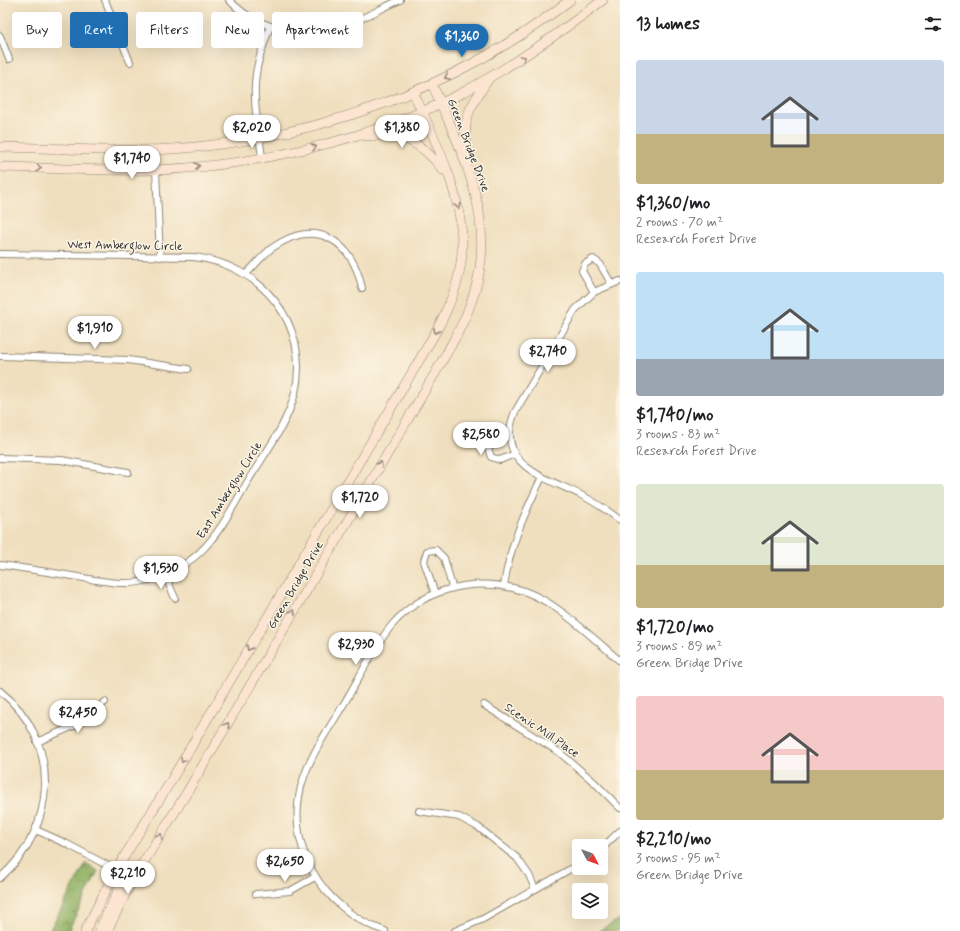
<!DOCTYPE html>
<html lang="en">
<head>
<meta charset="utf-8">
<style>
	:root { --surface:#fff; --page:#f2f2f2; --text:#202124; --muted:#757577; --accent:#1f6fb2 }
	body { margin:0; font-family:Mynerve,sans-serif; background:var(--page); color:var(--text); height:100vh; display:flex; flex-direction:column; font-size:15px; white-space:nowrap }
	* { box-sizing:border-box; margin:0 }
	p { font-size:13px; color:var(--muted) }
	.icon { flex:none; width:22px; height:22px; fill:none; stroke:currentColor; stroke-width:2; stroke-linecap:round; stroke-linejoin:round }
	.map { position:relative; flex:1; overflow:hidden }
	.drawer { display:flex; flex-direction:column; background:var(--surface); width:340px }
	.drawer>* { flex:none }
	.guide { position:absolute; left:12px; top:12px; width:380px; height:36px; display:flex; gap:8px }
	.needle { width:26px; rotate:131deg }
	.controls { position:absolute; left:572px; top:839px; display:grid; gap:8px }
	.controls a { display:grid; place-items:center; width:36px; height:36px; border-radius:4px; background:var(--surface); box-shadow:0 4px 16px #0002; font-size:20px }
	.price { position:absolute; translate:-50% -34px; padding:0 9px; border-radius:14px; background:#fff; color:#222; font-size:13px; line-height:26px; filter:drop-shadow(0 1px 2px #0008) }
	.price::after { content:''; position:absolute; left:50%; top:24px; width:12px; height:9px; margin-left:-6px; background:inherit; clip-path:polygon(0 0,100% 0,50% 100%) }
	.price.current { background:var(--accent); color:#fff }
	ul { padding:0; list-style:none }
	li { display:grid; align-content:center; gap:8px; height:212px; padding:0 16px }
	li span { display:grid; place-items:center; height:124px; border-radius:4px; color:#555 }
	li>.icon { margin-inline-start:auto }
	span .icon { width:72px; height:72px; fill:#fffc; stroke-width:1 }
	li b { font-size:17px }
	h2 { display:flex; justify-content:space-between; align-items:center; height:48px; padding:0 16px; font-size:17px }
	.chip { padding:0 14px; border-radius:4px; background:var(--surface); box-shadow:0 4px 16px #0002; font-size:14px; line-height:36px }
	.chip.current { background:var(--accent); color:#fff }
	main { display:flex; flex:1; min-height:0 }
	.map>svg:first-child { display:block }
	.forest { fill:url(#forest-crowns); stroke:#5e6e47 }
	.lines { fill:none; stroke-linecap:round; stroke-linejoin:round }
	.minor-casing { stroke:#8e8574; stroke-width:8 }
	.secondary-casing { stroke:#8e8574; stroke-width:10 }
	.minor { stroke:#fff; stroke-width:6 }
	.secondary { stroke:#fce5d0; stroke-width:9 }
	.oneway { stroke:#94887e }
	.labels { text-anchor:middle; stroke-width:3; stroke-linejoin:round; paint-order:stroke }
	.street-label { font-size:12px; fill:#2b2b2b; stroke:#fcf5e5 }
</style>
</head>
<body>
<main>
<div class="map">
<svg width="620" height="931" viewBox="0 0 620 931">
	<defs>
		<pattern id="forest-crowns" width="20" height="18" patternUnits="userSpaceOnUse"><rect width="20" height="18" fill="#90b063"/><path d="M2 6a3 3 0 1 1 6 0M12 15a3 3 0 1 1 6 0" fill="none" stroke="#768f52"/></pattern>
	</defs>
	<rect width="100%" height="100%" fill="#fcf5e5"/>
	<filter id="ink" filterUnits="userSpaceOnUse"><feTurbulence type="fractalNoise" baseFrequency=".025" numOctaves="2"/><feDisplacementMap in="SourceGraphic" scale="8" xChannelSelector="R" yChannelSelector="G"/><feConvolveMatrix kernelMatrix="1 2 1 2 8 2 1 2 1" color-interpolation-filters="sRGB"/></filter>
	<filter id="wash" filterUnits="userSpaceOnUse"><feTurbulence type="fractalNoise" baseFrequency=".012" numOctaves="4" result="noise"/><feDisplacementMap in="SourceGraphic" scale="16" xChannelSelector="R" yChannelSelector="G"/><feGaussianBlur stdDeviation="0.9" result="paint"/><feColorMatrix in="noise" values="0 0 0 0 0 0 0 0 0 0 0 0 0 0 0 0 0 1.4 0 .05"/><feComposite in="paint" operator="in"/></filter>
	<g filter="url(#wash)">
		<rect width="100%" height="100%" fill="#f0dfbe"/>
		<!-- forest -->
		<g class="forest">
			<polygon points="86,863 98,871 68,931 49,931"/>
			<polygon points="620,919 620,931 598,931"/>
		</g>
	</g>
	<g filter="url(#ink)">
		<g class="lines">
			<!-- minor casing -->
			<g class="minor-casing">
				<g id="minor">
					<polyline points="105,0 130,62"/>
					<path d="M229,0C256,29 301,38 338,28C359,21 380,9 400,0"/>
					<polyline points="0,36 9,59"/>
					<path d="M262,158C259,131 252,101 256,74C258,57 265,42 270,26"/>
					<polyline points="156,170 160,257"/>
					<path d="M0,254L193,257C261,264 311,324 295,393C287,425 265,453 248,481C221,527 206,564 149,580C124,587 97,580 72,576C48,572 24,568 0,565"/>
					<path d="M246,274C255,265 262,256 272,248C316,217 352,240 362,288"/>
					<path d="M620,281L594,292L575,310L515,412C493,465 545,477 581,495C595,502 608,511 620,520"/>
					<polyline points="594,292 582,271 585,264 593,259 600,264 611,283"/>
					<polyline points="0,356 128,360 188,369"/>
					<polyline points="509,435 493,442 488,448 491,457 500,460 515,454"/>
					<polyline points="0,458 61,460 128,472"/>
					<polyline points="165,575 175,598"/>
					<path d="M504,586C510,544 524,515 542,477"/>
					<polyline points="435,594 424,561 427,551 436,550 444,558 452,587"/>
					<path d="M0,691C62,740 58,828 0,878"/>
					<polyline points="484,705 559,752 594,782 620,808"/>
					<polyline points="37,742 76,725 105,702"/>
					<polyline points="419,811 459,817 478,827 517,858 529,875 535,889"/>
					<polyline points="36,830 67,844 116,870"/>
					<polyline points="601,849 620,831"/>
					<polyline points="256,894 290,891 315,877"/>
					<path d="M385,931C322,910 281,843 304,777C313,750 331,726 345,702C360,677 374,646 392,625C422,590 469,578 513,588C552,596 590,636 620,661"/>
					<polyline points="455,931 483,919 579,864"/>
				</g>
			</g>
			<!-- secondary casing -->
			<g class="secondary-casing">
				<g id="secondary">
					<path d="M365,136C401,132 421,141 443,170"/>
					<path d="M0,147C61,148 124,153 185,148C324,136 460,86 570,0"/>
					<path d="M468,161C462,121 465,114 488,80"/>
					<path d="M0,167C52,168 103,171 155,170C255,166 370,140 460,94C511,67 557,35 603,0"/>
					<path d="M85,931L116,870L169,784L420,359C436,332 452,305 459,274C473,214 438,145 413,92"/>
					<polyline points="99,931 124,879 122,872 116,870"/>
					<path d="M107,931L133,879L186,794L437,370C452,344 467,319 475,290C497,219 461,148 432,84"/>
				</g>
			</g>
			<!-- minor -->
			<use href="#minor" class="minor"/>
			<!-- secondary -->
			<use href="#secondary" class="secondary"/>
		</g>
		<!-- one-way arrows -->
		<defs><path id="oneway-chevron" d="M-2-3.5L2.5 0L-2 3.5" fill="none" stroke-width="1.6" stroke-linecap="round" stroke-linejoin="round"/></defs>
		<g class="oneway">
			<use href="#oneway-chevron" transform="translate(523 58) rotate(-31)"/>
			<use href="#oneway-chevron" transform="translate(447 77) rotate(153)"/>
			<use href="#oneway-chevron" transform="translate(314 147) rotate(-14)"/>
			<use href="#oneway-chevron" transform="translate(197 166) rotate(-5)"/>
			<use href="#oneway-chevron" transform="translate(39 168) rotate(2)"/>
			<use href="#oneway-chevron" transform="translate(458 206) rotate(76)"/>
			<use href="#oneway-chevron" transform="translate(436 331) rotate(118)"/>
			<use href="#oneway-chevron" transform="translate(380 464) rotate(-60)"/>
			<use href="#oneway-chevron" transform="translate(293 612) rotate(-60)"/>
			<use href="#oneway-chevron" transform="translate(249 648) rotate(120)"/>
			<use href="#oneway-chevron" transform="translate(227 725) rotate(-60)"/>
			<use href="#oneway-chevron" transform="translate(183 760) rotate(120)"/>
			<use href="#oneway-chevron" transform="translate(160 836) rotate(-58)"/>
		</g>
	</g>
	<g class="labels">
		<!-- street labels -->
		<g class="street-label">
			<text transform="translate(469 145) rotate(69)" y="4">Green Bridge Drive</text>
			<text transform="translate(125 245) rotate(1)" y="4">West Amberglow Circle</text>
			<text transform="translate(229 490) rotate(-58)" y="4">East Amberglow Circle</text>
			<text transform="translate(295 585) rotate(-60)" y="4">Green Bridge Drive</text>
			<text transform="translate(542 730) rotate(34)" y="4">Scenic Mill Place</text>
		</g>
	</g>
</svg>
<div class="controls">
<a><svg class="needle" viewBox="-14 -14 28 28"><path d="M0-13l5 13h-10z" fill="#e53935"/><path d="M0 13l5-13h-10z" fill="#757577"/></svg></a>
<a><svg class="icon" aria-label="layers" viewBox="0 0 24 24"><path d="M12 4l9 5-9 5-9-5zM3 14l9 5 9-5"/></svg></a>
</div>
<b class="price current" style="left:462px;top:58px">$1,360</b>
<b class="price" style="left:252px;top:149px">$2,020</b>
<b class="price" style="left:402px;top:149px">$1,380</b>
<b class="price" style="left:132px;top:180px">$1,740</b>
<b class="price" style="left:95px;top:350px">$1,910</b>
<b class="price" style="left:548px;top:373px">$2,740</b>
<b class="price" style="left:481px;top:456px">$2,580</b>
<b class="price" style="left:360px;top:519px">$1,720</b>
<b class="price" style="left:161px;top:590px">$1,530</b>
<b class="price" style="left:356px;top:666px">$2,930</b>
<b class="price" style="left:78px;top:734px">$2,450</b>
<b class="price" style="left:285px;top:883px">$2,650</b>
<b class="price" style="left:128px;top:895px">$2,210</b>
<div class="guide">
<a class="chip">Buy</a>
<a class="chip current">Rent</a>
<a class="chip">Filters</a>
<a class="chip">New</a>
<a class="chip">Apartment</a>
</div>
</div>
<section class="drawer">
<h2>13 homes<svg class="icon" aria-label="filters" viewBox="0 0 24 24"><path d="M4 7h16M4 17h16"/><circle cx="9" cy="7" r="2"/><circle cx="15" cy="17" r="2"/></svg></h2>
<ul>
<li><span style="background:linear-gradient(#c9d6e8 60%,#c2b280 0)"><svg class="icon" aria-label="home" viewBox="0 0 24 24"><path d="M3 11l9-7 9 7M6 9v11h12V9"/></svg></span><div><b>$1,360/mo</b><p>2 rooms · 70 m²</p><p>Research Forest Drive</p></div></li>
<li><span style="background:linear-gradient(#bfe0f5 70%,#9aa5b1 0)"><svg class="icon" aria-label="home" viewBox="0 0 24 24"><path d="M3 11l9-7 9 7M6 9v11h12V9"/></svg></span><div><b>$1,740/mo</b><p>3 rooms · 83 m²</p><p>Research Forest Drive</p></div></li>
<li><span style="background:linear-gradient(#dfe7d0 65%,#c2b280 0)"><svg class="icon" aria-label="home" viewBox="0 0 24 24"><path d="M3 11l9-7 9 7M6 9v11h12V9"/></svg></span><div><b>$1,720/mo</b><p>3 rooms · 89 m²</p><p>Green Bridge Drive</p></div></li>
<li><span style="background:linear-gradient(#f6c9c9 60%,#c2b280 0)"><svg class="icon" aria-label="home" viewBox="0 0 24 24"><path d="M3 11l9-7 9 7M6 9v11h12V9"/></svg></span><div><b>$2,210/mo</b><p>3 rooms · 95 m²</p><p>Green Bridge Drive</p></div></li>
</ul>
</section>
</main>
</body>
</html>
